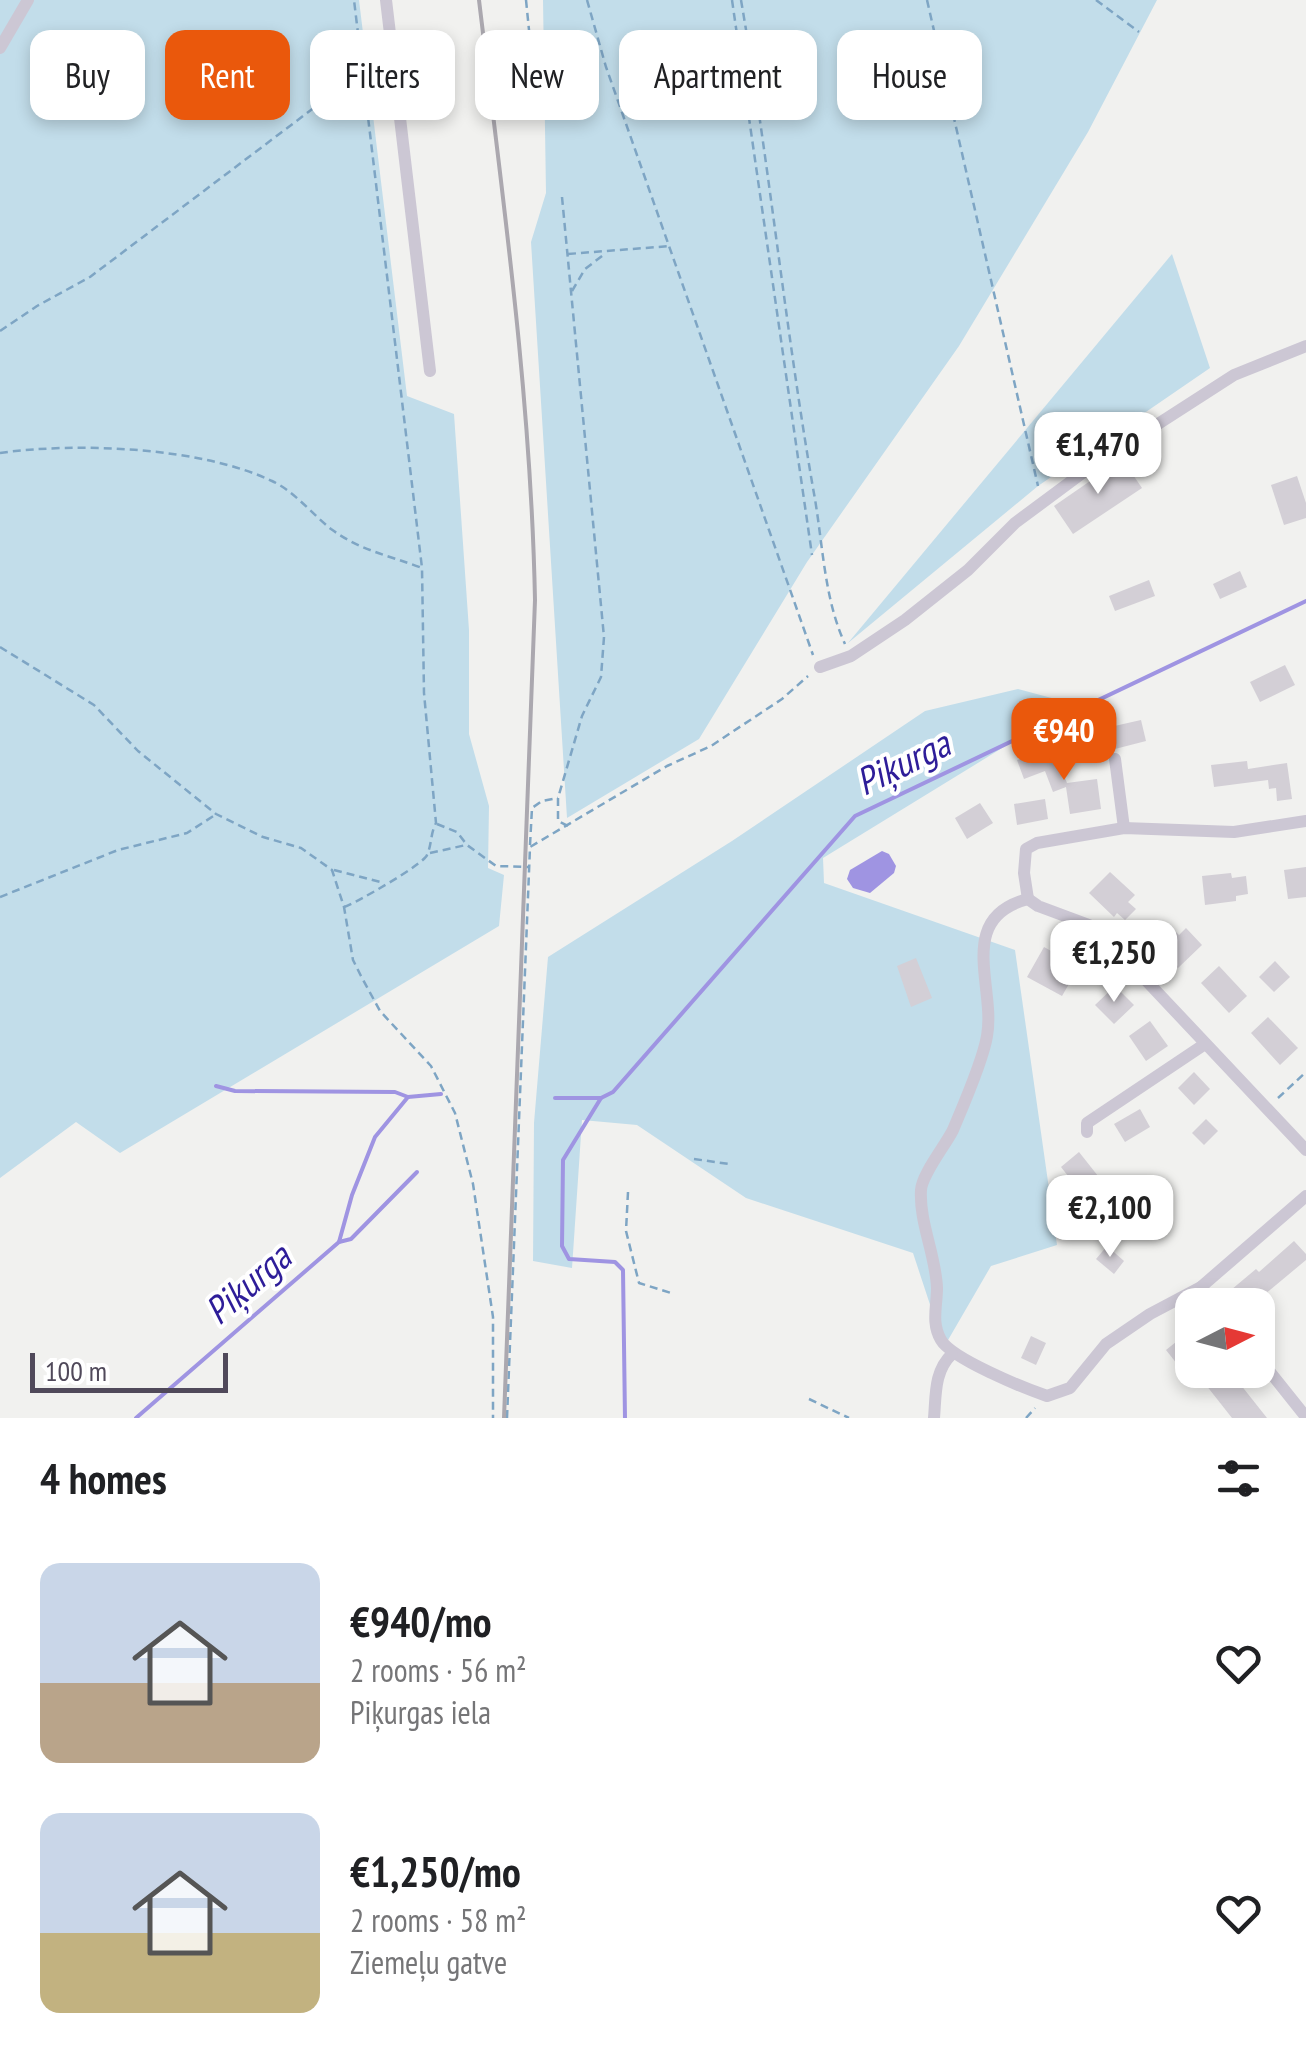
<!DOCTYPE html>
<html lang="en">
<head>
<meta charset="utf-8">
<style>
	:root { --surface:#fff; --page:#f6f6f6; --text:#202124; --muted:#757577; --accent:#ea580c }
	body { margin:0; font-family:"PT Sans Narrow",sans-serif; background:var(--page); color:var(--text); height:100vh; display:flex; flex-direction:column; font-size:38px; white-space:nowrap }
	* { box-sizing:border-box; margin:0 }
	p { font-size:32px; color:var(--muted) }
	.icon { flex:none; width:55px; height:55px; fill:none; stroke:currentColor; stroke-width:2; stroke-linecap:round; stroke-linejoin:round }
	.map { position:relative; height:1418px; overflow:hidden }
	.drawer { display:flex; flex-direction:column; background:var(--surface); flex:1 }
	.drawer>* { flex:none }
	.hud { position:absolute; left:30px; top:30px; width:1248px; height:90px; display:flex; gap:20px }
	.needle { width:65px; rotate:84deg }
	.tools { position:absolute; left:1175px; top:1288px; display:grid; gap:20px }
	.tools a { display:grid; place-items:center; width:100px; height:100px; border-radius:20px; background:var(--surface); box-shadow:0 5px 15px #0003; font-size:50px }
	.scale { position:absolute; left:30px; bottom:25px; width:198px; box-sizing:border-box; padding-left:10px; border:5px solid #50495a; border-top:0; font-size:28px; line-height:35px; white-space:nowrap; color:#50495a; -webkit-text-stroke:8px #fff; paint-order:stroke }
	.price { position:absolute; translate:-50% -85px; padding:0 22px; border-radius:20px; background:#fff; color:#222; font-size:32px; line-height:65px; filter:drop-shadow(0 2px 5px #0008) }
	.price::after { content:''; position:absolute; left:50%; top:60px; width:30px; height:22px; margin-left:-15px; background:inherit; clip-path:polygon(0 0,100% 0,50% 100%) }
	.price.selected { background:var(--accent); color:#fff }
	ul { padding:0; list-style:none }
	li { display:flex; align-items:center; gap:30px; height:250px; padding:0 40px }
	li span { display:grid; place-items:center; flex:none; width:280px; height:200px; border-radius:20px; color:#555 }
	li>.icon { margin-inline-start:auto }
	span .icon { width:120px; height:120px; fill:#fffc; stroke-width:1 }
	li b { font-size:42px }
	h2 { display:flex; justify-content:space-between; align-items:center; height:120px; padding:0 40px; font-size:42px }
	.chip { padding:0 35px; border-radius:20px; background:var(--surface); box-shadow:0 5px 15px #0003; font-size:35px; line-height:90px }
	.chip.selected { background:var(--accent); color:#fff }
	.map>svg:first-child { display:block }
	.green { fill:#c2ddea }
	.water { fill:#9f94e2 }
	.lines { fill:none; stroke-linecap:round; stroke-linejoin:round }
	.stream { stroke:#9f94e2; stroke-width:4 }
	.building { fill:#d3cfd6 }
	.path { stroke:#7ea5c4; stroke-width:2.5; stroke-dasharray:8 5; stroke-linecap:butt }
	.minor { stroke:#ccc7d4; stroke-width:12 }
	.rail { stroke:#aba8af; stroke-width:4 }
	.labels { text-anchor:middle; stroke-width:8; stroke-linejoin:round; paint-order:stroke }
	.water-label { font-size:38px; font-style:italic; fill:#2e1d99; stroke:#fff }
</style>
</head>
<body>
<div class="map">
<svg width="1306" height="1418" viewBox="0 0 1306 1418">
	<rect width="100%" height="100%" fill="#f1f1ef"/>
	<!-- green -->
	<g class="green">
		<polygon points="0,0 359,0 407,396 454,414 469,630 469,734 489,806 488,868 504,875 499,926 120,1153 76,1122 0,1178"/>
		<polygon points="543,0 1157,0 1088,132 959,346 807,562 699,739 567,818 531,242 546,193"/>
		<polygon points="1172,254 1210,368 1038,486 848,643"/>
		<polygon points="1018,689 1074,704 823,858 824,883 1015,950 1057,1245 991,1266 944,1347 913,1253 746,1198 637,1125 582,1120 572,1268 533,1261 534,1123 548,957 732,841 925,711"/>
	</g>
	<!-- water -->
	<polygon class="water" points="882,851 889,854 896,866 894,873 870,893 853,888 847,879 850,870"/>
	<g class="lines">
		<!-- stream -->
		<g class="stream">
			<polyline points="216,1086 235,1091 395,1092 408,1097"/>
			<polyline points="555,1098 601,1098 613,1092 855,816 1306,601"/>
			<polyline points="601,1098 563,1160 562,1246 569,1259 615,1262 623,1270 625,1418"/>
			<polyline points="339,1242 351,1239 417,1172"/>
			<polyline points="136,1418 339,1242 352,1195 375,1137 408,1097 441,1094"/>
		</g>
	</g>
	<!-- building -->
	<g class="building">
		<polygon points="1122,459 1142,488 1073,534 1054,506"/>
		<polygon points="1297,476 1306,503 1306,518 1284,525 1271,485"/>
		<polygon points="1240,571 1247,587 1220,599 1213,584"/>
		<polygon points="1149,580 1155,596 1115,611 1109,596"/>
		<polygon points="1285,665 1295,685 1260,702 1250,682"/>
		<polygon points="1141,720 1146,741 1115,749 1110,727"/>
		<polygon points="1056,754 1067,783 1097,779 1101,809 1070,814 1066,787 1053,792 1045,771 1024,779 1017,760 1032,755 1034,762"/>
		<polygon points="1247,761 1248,769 1287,763 1292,799 1277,801 1276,788 1269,789 1268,780 1214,787 1211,765"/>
		<polygon points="1045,799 1048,819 1017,825 1014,804"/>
		<polygon points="980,803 993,823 967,839 955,818"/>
		<polygon points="1306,867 1306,897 1288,899 1284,870"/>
		<polygon points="1110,872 1135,895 1128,902 1136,909 1125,920 1117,913 1114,917 1089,893"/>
		<polygon points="1231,873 1232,878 1246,876 1248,894 1236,896 1236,901 1205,905 1202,876"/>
		<polygon points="1186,928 1202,945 1178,968 1174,964 1166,971 1156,961 1167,947 1164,943 1176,932 1179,935"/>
		<polygon points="1044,947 1069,961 1076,959 1081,964 1078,976 1073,977 1062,996 1027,977"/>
		<polygon points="916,958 932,998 911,1007 897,966"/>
		<polygon points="1275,961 1290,977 1274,992 1259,977"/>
		<polygon points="1219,966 1247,996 1229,1013 1201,983"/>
		<polygon points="1115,986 1134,1005 1114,1024 1095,1005"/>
		<polygon points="1268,1017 1298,1048 1280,1065 1251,1033"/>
		<polygon points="1150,1021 1168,1046 1146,1061 1129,1036"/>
		<polygon points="1194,1072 1210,1089 1194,1105 1178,1088"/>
		<polygon points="1140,1109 1150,1127 1125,1142 1114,1124"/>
		<polygon points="1206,1119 1218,1131 1204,1145 1192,1133"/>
		<polygon points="1079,1152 1098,1176 1079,1190 1061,1167"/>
		<polygon points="1294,1241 1306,1254 1306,1260 1252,1305 1234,1305 1225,1295 1256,1269 1259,1272"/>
		<polygon points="1107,1246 1124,1261 1114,1274 1096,1259"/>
		<polygon points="1186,1334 1192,1342 1192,1368 1185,1374 1166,1350"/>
		<polygon points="1031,1336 1046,1343 1036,1365 1021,1358"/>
		<polygon points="1224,1370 1229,1370 1267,1418 1232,1418 1206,1385"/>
	</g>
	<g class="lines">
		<!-- path -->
		<g class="path">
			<polyline points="526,0 532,60"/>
			<polyline points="587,0 606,67 813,655"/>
			<polyline points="732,0 812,555"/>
			<path d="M741,0C769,162 785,326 813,488C823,540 823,596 845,644"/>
			<polyline points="927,0 1038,486"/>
			<polyline points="1096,0 1139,32"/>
			<polyline points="562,197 604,637 601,677 582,716 558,798 558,821 568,826"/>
			<polyline points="568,254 670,246"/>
			<polyline points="572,291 585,269 606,253"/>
			<polyline points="0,331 37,306 90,277 360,73"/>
			<path d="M0,453C77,442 201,447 272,481C294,491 312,514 331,529C361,551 388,555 422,568"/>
			<polyline points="0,647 94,705 138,751 216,814 263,837 301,848 332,870 344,907 353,960 361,976 380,1011 431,1066 455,1113 473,1184 493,1317 493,1418"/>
			<polyline points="437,824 457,832 467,845 496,866 529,867"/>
			<polyline points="530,845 532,808 542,801 558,798"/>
			<polyline points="430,853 466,845"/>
			<polyline points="334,870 384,883"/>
			<polyline points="0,897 118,850 187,833 215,815"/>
			<path d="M344,907C356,903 424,864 427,855C432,844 430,835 436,823L424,693L422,568L354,0"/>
			<polyline points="1278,1098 1306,1072"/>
			<polyline points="694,1159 729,1164"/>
			<polyline points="628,1192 626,1231 639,1283 671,1293"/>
			<polyline points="809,1399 849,1418"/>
			<polyline points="507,1418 530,847 667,766 711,746 782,699 808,676"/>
			<polyline points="1026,1418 1035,1408"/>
		</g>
		<!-- minor -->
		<g class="minor">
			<polyline points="386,0 430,371"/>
			<polyline points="0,48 28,0"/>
			<polyline points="820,667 851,656 905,620 968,570 1015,523 1085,471 1234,375 1306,346"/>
			<polyline points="1115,759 1124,828"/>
			<path d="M1028,899C955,918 996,987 987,1036C983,1061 963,1106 953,1130C945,1146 922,1174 921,1190C919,1222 936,1256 937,1288C937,1306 931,1323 941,1340C952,1359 1024,1388 1047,1396L1070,1388L1106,1344L1150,1314L1201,1287L1306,1196"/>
			<polyline points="1028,899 1038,906 1089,925 1125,958 1306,1150"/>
			<polyline points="1028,899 1024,873 1026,849 1037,843 1124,828 1234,832 1306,821"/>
			<polyline points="1087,1132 1087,1123 1205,1044"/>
			<polyline points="1201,1287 1216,1305"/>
			<polyline points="1258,1357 1306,1417"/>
			<path d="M934,1418C936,1395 934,1371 952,1354"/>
		</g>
		<!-- rail -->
		<path class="rail" d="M479,0C503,200 531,398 535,600L504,1418"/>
	</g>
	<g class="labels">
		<!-- water labels -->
		<g class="water-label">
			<text transform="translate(903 763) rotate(-26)" y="13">Piķurga</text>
			<text transform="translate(248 1284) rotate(-41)" y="13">Piķurga</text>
		</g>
	</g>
</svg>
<div class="tools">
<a><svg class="needle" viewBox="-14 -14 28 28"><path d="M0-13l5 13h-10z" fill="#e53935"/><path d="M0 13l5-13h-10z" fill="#757577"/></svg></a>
</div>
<div class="scale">100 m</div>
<b class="price" style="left:1098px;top:497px">€1,470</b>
<b class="price selected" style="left:1064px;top:783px">€940</b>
<b class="price" style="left:1114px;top:1005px">€1,250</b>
<b class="price" style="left:1110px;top:1260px">€2,100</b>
<div class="hud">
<a class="chip">Buy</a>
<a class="chip selected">Rent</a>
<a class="chip">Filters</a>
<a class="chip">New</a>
<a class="chip">Apartment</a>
<a class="chip">House</a>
</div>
</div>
<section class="drawer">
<h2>4 homes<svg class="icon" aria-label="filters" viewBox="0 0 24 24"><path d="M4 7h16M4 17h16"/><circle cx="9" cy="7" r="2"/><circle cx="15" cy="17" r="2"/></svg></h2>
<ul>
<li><span style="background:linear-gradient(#c9d6e8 60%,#b9a48a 0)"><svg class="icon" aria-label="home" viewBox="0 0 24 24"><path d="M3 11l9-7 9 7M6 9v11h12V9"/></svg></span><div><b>€940/mo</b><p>2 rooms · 56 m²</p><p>Piķurgas iela</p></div><svg class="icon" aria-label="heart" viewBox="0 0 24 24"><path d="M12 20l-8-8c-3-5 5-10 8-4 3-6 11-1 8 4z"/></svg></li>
<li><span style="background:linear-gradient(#c9d6e8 60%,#c2b280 0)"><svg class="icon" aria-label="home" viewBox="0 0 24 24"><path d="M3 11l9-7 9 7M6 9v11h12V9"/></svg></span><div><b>€1,250/mo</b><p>2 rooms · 58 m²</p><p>Ziemeļu gatve</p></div><svg class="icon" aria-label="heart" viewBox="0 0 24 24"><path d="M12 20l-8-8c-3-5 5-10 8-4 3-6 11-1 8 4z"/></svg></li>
</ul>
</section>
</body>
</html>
